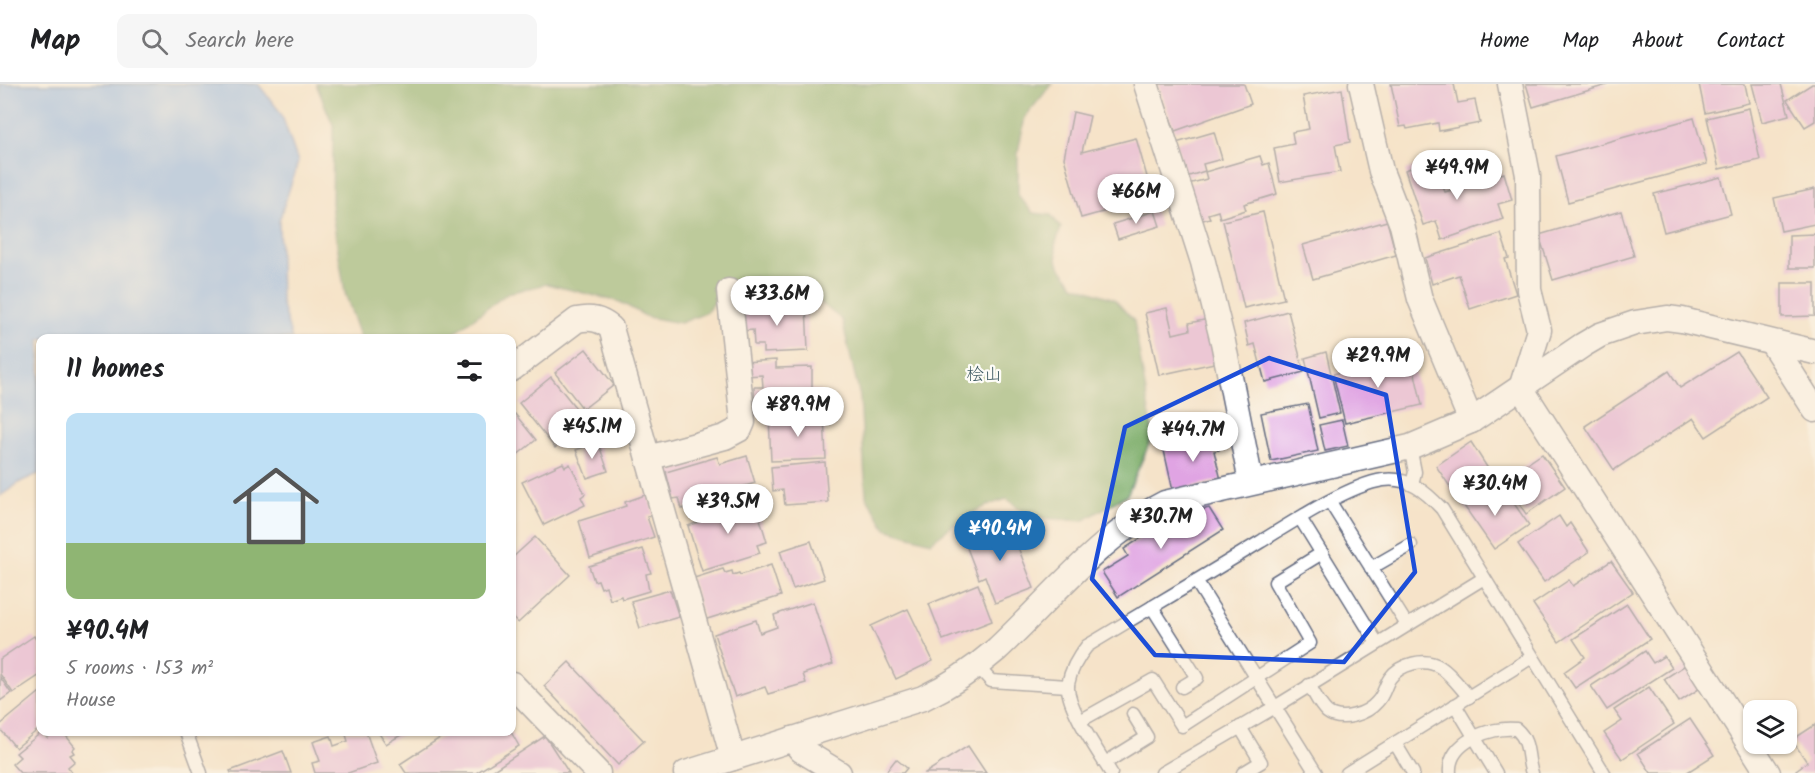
<!DOCTYPE html>
<html lang="en">
<head>
<meta charset="utf-8">
<style>
	:root { --surface:#fff; --page:#f6f6f6; --text:#202124; --muted:#757577; --line:#e0e0e0; --accent:#1f6fb2 }
	body { margin:0; font-family:Kalam,"Klee One",sans-serif; background:var(--page); color:var(--text); height:100vh; display:flex; flex-direction:column; font-size:22px; white-space:nowrap }
	* { box-sizing:border-box; margin:0 }
	p { font-size:20px; color:var(--muted) }
	.icon { flex:none; width:33px; height:33px; fill:none; stroke:currentColor; stroke-width:2; stroke-linecap:round; stroke-linejoin:round }
	.map { position:relative; flex:1; overflow:hidden }
	.details { position:absolute; left:36px; top:250px; width:480px; height:402px; display:flex; flex-direction:column; background:var(--surface); border-radius:12px; box-shadow:0 2px 4px #0004 }
	.details>* { flex:none }
	.tools { position:absolute; left:1743px; top:616px; display:grid; gap:12px }
	.tools a { display:grid; place-items:center; width:54px; height:54px; border-radius:12px; background:var(--surface); box-shadow:0 2px 4px #0004; font-size:30px }
	.price { position:absolute; translate:-50% -51px; padding:0 14px; border-radius:21px; background:#fff; color:#222; font-size:20px; line-height:39px; filter:drop-shadow(0 2px 3px #0008) }
	.price::after { content:''; position:absolute; left:50%; top:36px; width:18px; height:14px; margin-left:-9px; background:inherit; clip-path:polygon(0 0,100% 0,50% 100%) }
	.price.selected { background:var(--accent); color:#fff }
	ul { padding:0; list-style:none }
	li { display:grid; align-content:center; gap:12px; height:318px; padding:0 30px }
	li+li { border-top:2px solid var(--line) }
	li span { display:grid; place-items:center; height:186px; border-radius:12px; color:#555 }
	li>.icon { margin-inline-start:auto }
	span .icon { width:108px; height:108px; fill:#fffc; stroke-width:1 }
	li b { font-size:26px }
	h2 { display:flex; justify-content:space-between; align-items:center; height:72px; padding:0 30px; font-size:26px }
	header { display:flex; align-items:center; gap:36px; box-sizing:border-box; height:84px; padding:0 30px; background:var(--surface); border-bottom:2px solid var(--line) }
	header strong { font-size:28px }
	nav { display:flex; gap:33px; margin-inline-start:auto; font-size:21px }
	.search { width:420px; height:54px; background:var(--page); display:flex; align-items:center; gap:15px; box-sizing:border-box; padding:0 21px; border-radius:12px; color:var(--muted); font-size:22px }
	.map>svg:first-child { display:block }
	.forest { fill:#78aa65; stroke:#4a6c62; stroke-width:1.5 }
	.water { fill:#86b5f1; stroke:#5072a8; stroke-width:1.5 }
	.building { fill:#e0a4e3 }
	.lines { fill:none; stroke-linecap:round; stroke-linejoin:round }
	.lane-casing { stroke:#676e83; stroke-width:15 }
	.street-casing { stroke:#676e83; stroke-width:27 }
	.lane { stroke:#fff; stroke-width:12 }
	.street { stroke:#fff; stroke-width:24 }
	.marked { fill:none; stroke:#1d4ed8; stroke-width:4.5; stroke-linejoin:round }
	.labels { text-anchor:middle; stroke-width:4.5; stroke-linejoin:round; paint-order:stroke }
	.park-label { font-size:18px; fill:#405c64; stroke:#fdfcf7 }
</style>
</head>
<body>
<header>
<strong>Map</strong>
<div class="search"><svg class="icon" aria-label="search" viewBox="0 0 24 24"><circle cx="10" cy="10" r="6"/><path d="M15 15l6 6"/></svg>Search here</div>
<nav><a>Home</a><a>Map</a><a>About</a><a>Contact</a></nav>
</header>
<div class="map">
<svg width="1815" height="689" viewBox="0 0 1815 689">
	<rect width="100%" height="100%" fill="#fdfcf7"/>
	<filter id="ink" filterUnits="userSpaceOnUse"><feTurbulence type="fractalNoise" baseFrequency=".0167" numOctaves="2"/><feDisplacementMap in="SourceGraphic" scale="12" xChannelSelector="R" yChannelSelector="G"/><feConvolveMatrix kernelMatrix="1 2 1 2 8 2 1 2 1" color-interpolation-filters="sRGB"/></filter>
	<filter id="wash" filterUnits="userSpaceOnUse"><feTurbulence type="fractalNoise" baseFrequency=".008" numOctaves="4" result="noise"/><feDisplacementMap in="SourceGraphic" scale="24" xChannelSelector="R" yChannelSelector="G"/><feGaussianBlur stdDeviation="1.35" result="paint"/><feColorMatrix in="noise" values="0 0 0 0 0 0 0 0 0 0 0 0 0 0 0 0 0 1.4 0 .05"/><feComposite in="paint" operator="in"/></filter>
	<g filter="url(#wash)">
		<rect width="100%" height="100%" fill="#f5e3c9"/>
		<!-- forest -->
		<path class="forest" d="M316,0H1052L1025,33L1018,68V111L1033,129L1051,131L1061,144L1055,161L1058,180L1074,201L1114,215L1134,237L1153,351L1127,411L1083,437L1030,433L1007,415C977,423 955,439 931,458L886,445L866,412L860,313L842,236L806,207L753,193L728,202L706,229L681,239L647,233L620,218L547,200L508,209L446,255H361L345,209L332,129L333,41Z"/>
		<!-- water -->
		<polygon class="water" points="0,0 258,0 281,29 298,78 279,137 281,218 292,255 40,255 40,389 22,397 0,412"/>
		<g id="blocks">
			<!-- building -->
			<g class="building">
				<polygon points="1158,0 1244,0 1251,20 1175,47"/>
				<polygon points="1391,0 1454,0 1458,19 1475,16 1480,39 1439,47 1438,39 1407,45 1406,42 1400,43"/>
				<polygon points="1526,0 1607,0 1607,1 1533,23"/>
				<polygon points="1699,0 1745,0 1749,19 1705,29"/>
				<polygon points="1752,0 1781,0 1789,31 1762,38"/>
				<polygon points="1812,0 1815,0 1815,37 1805,43 1787,16"/>
				<polygon points="1342,5 1350,58 1335,61 1340,88 1280,98 1274,64 1294,60 1292,48 1309,45 1303,12"/>
				<polygon points="1749,24 1760,76 1719,85 1707,34"/>
				<polygon points="1073,28 1090,32 1082,68 1136,54 1153,114 1081,134 1064,74"/>
				<polygon points="1694,34 1707,80 1568,118 1556,72"/>
				<polygon points="1214,48 1222,75 1203,80 1205,87 1186,93 1176,59"/>
				<polygon points="1260,72 1263,81 1269,79 1277,110 1244,120 1246,126 1220,134 1218,127 1208,130 1210,134 1199,137 1188,100 1207,95 1205,88"/>
				<polygon points="1434,76 1445,108 1504,89 1512,116 1498,120 1503,135 1442,156 1436,137 1423,141 1405,86"/>
				<polygon points="1721,93 1731,130 1664,148 1654,110"/>
				<polygon points="1815,105 1815,140 1781,147 1774,114"/>
				<polygon points="1155,127 1160,142 1118,155 1113,140"/>
				<polygon points="1621,127 1634,172 1553,196 1539,151"/>
				<polygon points="1263,128 1284,215 1244,224 1223,137"/>
				<polygon points="1387,137 1396,171 1313,195 1303,161"/>
				<polygon points="1501,150 1509,174 1505,175 1516,210 1470,225 1459,191 1432,200 1425,174"/>
				<polygon points="1815,150 1815,184 1789,184 1789,151"/>
				<polygon points="1782,199 1815,199 1815,232 1782,233"/>
				<polygon points="806,220 808,267 763,269 763,261 754,261 753,246 742,247 741,223"/>
				<polygon points="1167,224 1173,250 1190,246 1189,239 1209,235 1219,278 1159,291 1145,229"/>
				<polygon points="1288,227 1304,288 1265,298 1255,260 1249,262 1244,239"/>
				<polygon points="586,265 614,301 583,325 555,289"/>
				<polygon points="1326,268 1340,329 1319,334 1305,274"/>
				<polygon points="1737,268 1767,313 1706,353 1693,334 1614,386 1585,342 1669,287 1680,304"/>
				<polygon points="1411,272 1422,321 1345,339 1333,290"/>
				<polygon points="776,276 776,284 812,283 812,306 820,306 820,323 785,325 785,329 755,331 754,303 763,303 762,291 745,292 744,278"/>
				<polygon points="551,293 587,338 555,364 519,319"/>
				<polygon points="1308,320 1318,367 1271,377 1261,329"/>
				<polygon points="515,330 536,356 512,375 512,332"/>
				<polygon points="824,331 826,375 771,377 769,333"/>
				<polygon points="1342,336 1348,362 1325,367 1319,341"/>
				<polygon points="1216,351 1219,366 1214,367 1221,396 1173,407 1163,362"/>
				<polygon points="598,358 608,387 587,394 576,366"/>
				<polygon points="1471,358 1492,391 1457,413 1436,382"/>
				<polygon points="1542,370 1565,403 1526,430 1503,396"/>
				<polygon points="747,372 755,399 719,410 720,413 682,425 679,414 673,415 666,388 717,373 720,380"/>
				<polygon points="825,378 828,418 785,421 783,406 773,407 771,383"/>
				<polygon points="563,379 565,383 570,380 585,410 581,413 585,421 544,441 522,398"/>
				<polygon points="1486,403 1495,416 1506,408 1529,441 1494,465 1462,419"/>
				<polygon points="648,410 654,430 647,433 654,453 590,474 579,437 626,422 625,418"/>
				<polygon points="754,415 767,458 757,461 760,469 702,487 688,442 705,436 703,431"/>
				<polygon points="1209,424 1223,446 1118,513 1102,488 1128,472 1124,465 1172,434 1178,432 1182,439 1202,426"/>
				<polygon points="1559,432 1566,443 1570,439 1589,468 1544,498 1518,460"/>
				<polygon points="1008,438 1034,504 995,519 985,492 979,495 964,456"/>
				<polygon points="535,453 570,491 518,539 512,532 512,474"/>
				<polygon points="811,457 824,495 793,505 780,467"/>
				<polygon points="643,465 651,489 646,490 649,507 622,515 621,512 610,516 606,502 601,504 598,496 594,497 589,482"/>
				<polygon points="1611,477 1633,508 1559,558 1533,520 1569,496 1573,502"/>
				<polygon points="771,481 781,512 704,536 691,495 723,485 725,489 732,487 733,491 739,489 740,491"/>
				<polygon points="978,500 992,537 943,556 929,520"/>
				<polygon points="670,506 679,533 640,544 631,517"/>
				<polygon points="813,518 833,580 803,590 806,599 768,610 765,603 735,613 714,550 756,536 760,549 777,543 774,531"/>
				<polygon points="1627,520 1650,555 1575,604 1564,588 1585,573 1573,555"/>
				<polygon points="908,525 933,577 896,595 871,542"/>
				<polygon points="34,552 40,562 40,591 13,609 0,590 0,575"/>
				<polygon points="1645,567 1653,579 1664,572 1672,584 1607,626 1591,602"/>
				<polygon points="569,578 644,657 618,681 544,602"/>
				<polygon points="1687,580 1702,603 1679,618 1664,595"/>
				<polygon points="0,593 11,609 0,617"/>
				<polygon points="1649,603 1674,640 1622,675 1604,649 1622,637 1614,626"/>
				<polygon points="40,608 40,644 16,664 0,645 0,641"/>
				<polygon points="1690,635 1714,671 1686,689 1651,689 1638,669"/>
				<polygon points="1815,641 1815,689 1797,689 1796,686 1807,678 1792,656"/>
				<polygon points="42,648 47,654 55,648 60,650 63,648 75,663 72,666 74,669 70,671 75,677 68,683 72,689 20,689 12,680 20,673 16,669"/>
				<polygon points="345,648 366,648 377,679 348,689 315,689 312,679 320,677 313,658 331,652 334,662 348,657"/>
				<polygon points="378,648 406,648 386,660"/>
				<polygon points="449,648 511,648 519,662 476,689 406,689 400,680"/>
				<polygon points="545,652 569,689 489,689"/>
				<polygon points="968,662 986,689 925,689"/>
				<polygon points="283,667 291,689 231,689 230,687"/>
				<polygon points="896,675 907,684 903,689 885,689"/>
			</g>
		</g>
	</g>
	<g filter="url(#ink)">
		<use href="#blocks" fill-opacity="0" stroke="#676e83" stroke-width="1.5"/>
		<g class="lines">
			<!-- lane casing -->
			<g class="lane-casing">
				<g id="lane">
					<polyline points="1410,363 1415,388 1412,400"/>
					<polyline points="1330,418 1407,541"/>
					<polyline points="1300,434 1377,559"/>
					<polyline points="1371,484 1411,461"/>
					<polyline points="1196,497 1316,689"/>
					<polyline points="1152,523 1197,594 1182,603"/>
					<polyline points="977,582 991,597 1068,602"/>
					<path d="M1309,601C1315,610 1319,621 1327,628C1341,639 1367,630 1377,618C1384,611 1385,601 1390,594C1400,580 1425,573 1440,583C1451,590 1460,603 1469,613"/>
					<polyline points="1455,621 1496,689"/>
					<polyline points="1080,637 1153,596 1182,642 1310,559 1275,498 1322,469"/>
					<polyline points="1240,643 1261,678 1243,689"/>
					<polyline points="186,648 201,689"/>
					<polyline points="1395,659 1413,689"/>
					<polyline points="1105,679 1147,653 1133,630"/>
					<path d="M1111,689C1100,670 1065,621 1068,600C1071,585 1078,573 1087,562C1145,527 1203,493 1260,458C1291,439 1349,401 1383,396C1408,392 1426,408 1442,425L1604,689"/>
					<polyline points="1162,689 1275,623 1484,494"/>
					<polyline points="1347,689 1532,573"/>
					<path d="M1450,689C1447,658 1491,642 1516,645C1531,658 1526,673 1532,689"/>
				</g>
			</g>
			<!-- street casing -->
			<g class="street-casing">
				<g id="street">
					<polyline points="1146,0 1203,178 1223,258 1251,398"/>
					<polyline points="1361,0 1381,87 1402,141 1420,215 1471,337"/>
					<polyline points="1510,0 1528,91 1529,206 1539,246 1521,304 1768,689"/>
					<polyline points="1772,259 1815,326"/>
					<path d="M512,285L577,236C591,233 600,235 611,244L733,674"/>
					<polyline points="648,374 725,353 740,345 743,338 729,207"/>
					<polyline points="512,600 598,689"/>
					<polyline points="792,655 801,666 839,689"/>
					<path d="M686,689L923,614C951,601 973,586 996,566C1050,516 1098,453 1165,419L1410,363L1471,337L1583,261L1600,251L1635,239L1667,234L1682,236L1815,268"/>
				</g>
			</g>
			<!-- lane -->
			<use href="#lane" class="lane"/>
			<!-- street -->
			<use href="#street" class="street"/>
		</g>
	</g>
	<!-- marked area -->
	<path d="M0 0H1815V689H0ZM1269,274L1386,311L1415,488L1344,578L1155,571L1092,495L1125,343Z" fill="#f5e3c9" fill-opacity=".55" fill-rule="evenodd"/>
	<path class="marked" d="M1269,274L1386,311L1415,488L1344,578L1155,571L1092,495L1125,343Z"/>
	<g class="labels">
		<!-- park labels -->
		<g class="park-label">
			<text x="984" y="296">桧山</text>
		</g>
	</g>
</svg>
<div class="tools">
<a><svg class="icon" aria-label="layers" viewBox="0 0 24 24"><path d="M12 4l9 5-9 5-9-5zM3 14l9 5 9-5"/></svg></a>
</div>
<b class="price" style="left:1457px;top:117px">¥49.9M</b>
<b class="price" style="left:1136px;top:141px">¥66M</b>
<b class="price" style="left:777px;top:243px">¥33.6M</b>
<b class="price" style="left:1378px;top:305px">¥29.9M</b>
<b class="price" style="left:798px;top:354px">¥89.9M</b>
<b class="price" style="left:592px;top:376px">¥45.1M</b>
<b class="price" style="left:1193px;top:379px">¥44.7M</b>
<b class="price" style="left:1495px;top:433px">¥30.4M</b>
<b class="price" style="left:728px;top:451px">¥39.5M</b>
<b class="price" style="left:1161px;top:466px">¥30.7M</b>
<b class="price selected" style="left:1000px;top:478px">¥90.4M</b>
<section class="details">
<h2>11 homes<svg class="icon" aria-label="filters" viewBox="0 0 24 24"><path d="M4 7h16M4 17h16"/><circle cx="9" cy="7" r="2"/><circle cx="15" cy="17" r="2"/></svg></h2>
<ul>
<li><span style="background:linear-gradient(#bfe0f5 70%,#8fb573 0)"><svg class="icon" aria-label="home" viewBox="0 0 24 24"><path d="M3 11l9-7 9 7M6 9v11h12V9"/></svg></span><div><b>¥90.4M</b><p>5 rooms · 153 m²</p><p>House</p></div></li>
</ul>
</section>
</div>
</body>
</html>
